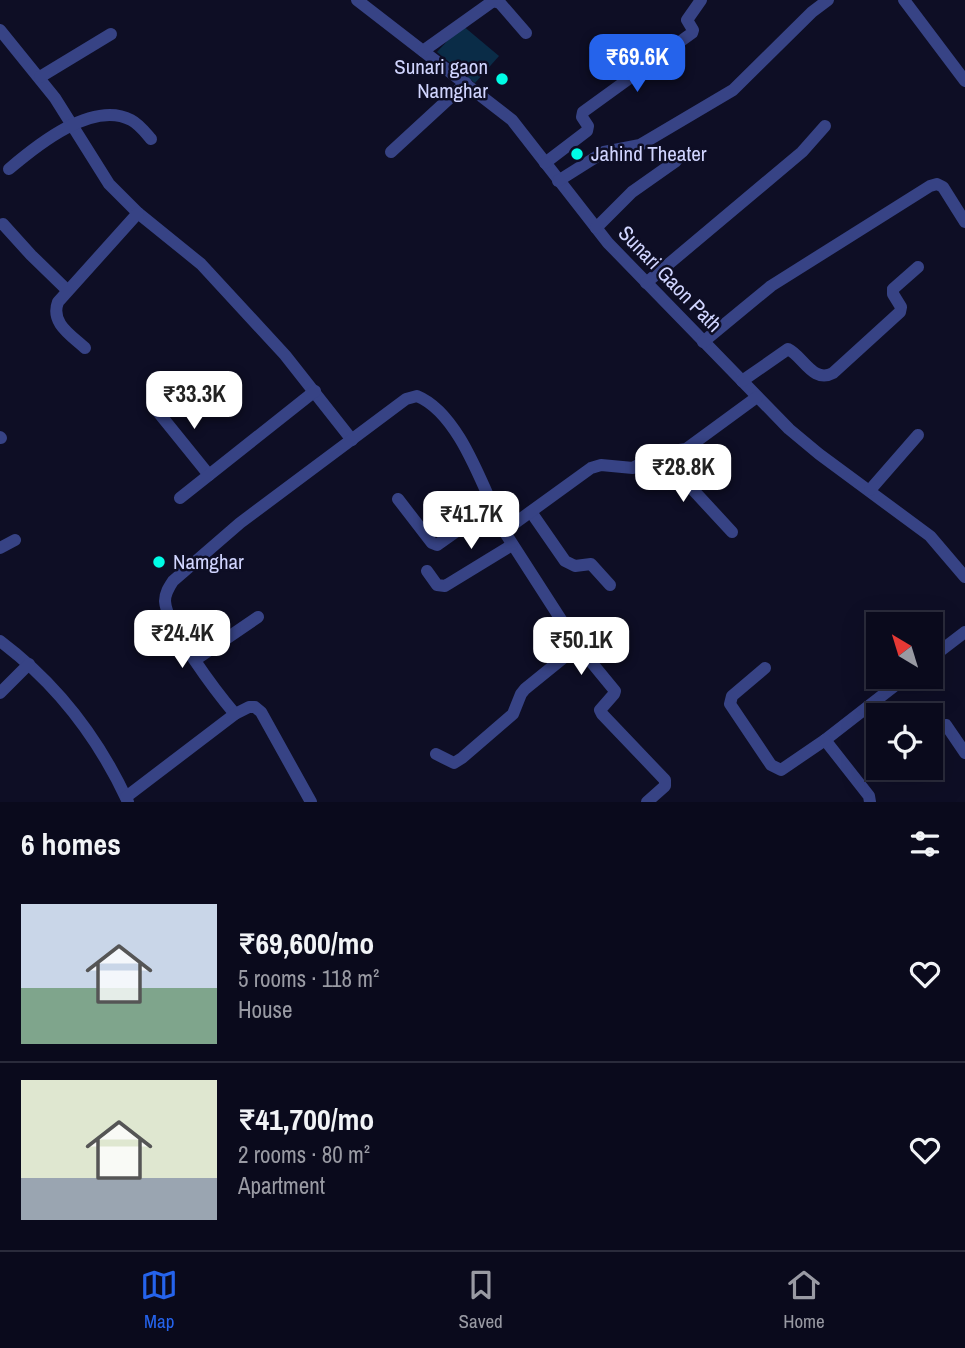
<!DOCTYPE html>
<html lang="en">
<head>
<meta charset="utf-8">
<style>
	:root { --surface:#0a0a1c; --page:#131325; --text:#f1f3f6; --muted:#999aa3; --line:#2a2b3b; --accent:#2563eb }
	body { margin:0; font-family:"Archivo Narrow",sans-serif; background:var(--page); color:var(--text); height:100vh; display:flex; flex-direction:column; font-size:26px; white-space:nowrap }
	* { box-sizing:border-box; margin:0 }
	p { font-size:23px; color:var(--muted) }
	.icon { flex:none; width:38px; height:38px; fill:none; stroke:currentColor; stroke-width:2; stroke-linecap:round; stroke-linejoin:round }
	.map { position:relative; height:802px; overflow:hidden }
	.details { display:flex; flex-direction:column; background:var(--surface); flex:1 }
	.details>* { flex:none }
	.needle { width:46px; rotate:322deg }
	.controls { position:absolute; left:866px; top:612px; display:grid; gap:14px }
	.controls a { display:grid; place-items:center; width:77px; height:77px; border-radius:0px; background:var(--surface); box-shadow:0 7px 28px #0002,0 0 0 2px var(--line); font-size:35px }
	.price { position:absolute; translate:-50% -60px; padding:0 16px; border-radius:14px; background:#fff; color:#222; font-size:23px; line-height:46px; filter:drop-shadow(0 2px 4px #0008) }
	.price::after { content:''; position:absolute; left:50%; top:42px; width:21px; height:16px; margin-left:-10px; background:inherit; clip-path:polygon(0 0,100% 0,50% 100%) }
	.price.current { background:var(--accent); color:#fff }
	ul { padding:0; list-style:none }
	li { display:flex; align-items:center; gap:21px; height:175px; padding:0 21px }
	li+li { border-top:2px solid var(--line) }
	li span { display:grid; place-items:center; flex:none; width:196px; height:140px; border-radius:0px; color:#555 }
	li>.icon { margin-inline-start:auto }
	span .icon { width:84px; height:84px; fill:#fffc; stroke-width:1 }
	li b { font-size:30px }
	h2 { display:flex; justify-content:space-between; align-items:center; height:84px; padding:0 21px; font-size:30px }
	.menu { display:flex; justify-content:space-around; align-items:center; height:98px; border-top:2px solid var(--line); background:var(--surface); font-size:19px; color:var(--muted) }
	.menu a { display:grid; justify-items:center; gap:4px }
	.menu .current { color:var(--accent) }
	.map>svg:first-child { display:block }
	.water { fill:#0a2c47 }
	.lines { fill:none; stroke-linecap:round; stroke-linejoin:round }
	.minor { stroke:#374385; stroke-width:12 }
	.poi-dot { fill:#00fce6; stroke:#0e0e25; stroke-width:2.5 }
	.labels { text-anchor:middle; stroke-width:5; stroke-linejoin:round; paint-order:stroke }
	.poi-label { font-size:21px; fill:#d1d5ff; stroke:#0e0e25; text-anchor:start }
	.street-label { font-size:21px; fill:#d1d5ff; stroke:#0e0e25 }
</style>
</head>
<body>
<div class="map">
<svg width="965" height="802" viewBox="0 0 965 802">
	<rect width="100%" height="100%" fill="#0e0e25"/>
	<!-- water -->
	<polygon class="water" points="462,25 499,56 475,83 437,52"/>
	<g class="lines">
		<!-- minor -->
		<g class="minor">
			<polyline points="357,0 512,120 608,243 789,429 819,454 930,536 965,577"/>
			<polyline points="904,0 965,81"/>
			<polyline points="0,30 55,98 109,184 138,213 201,264 285,355 352,440"/>
			<polyline points="423,51 493,1 500,3 526,33"/>
			<polyline points="40,77 111,34"/>
			<polyline points="391,152 466,83"/>
			<polyline points="545,163 587,131 588,126 582,117 583,112 692,33 693,30 687,20 701,0"/>
			<path d="M9,169C36,146 92,100 131,120C139,124 145,132 151,139"/>
			<polyline points="558,181 604,152 640,145 733,90 812,12 828,0"/>
			<polyline points="3,224 31,255 67,290"/>
			<polyline points="596,228 632,192 676,161"/>
			<polyline points="646,283 802,152 825,126"/>
			<polyline points="703,342 771,286 930,186 937,184 943,187 965,222"/>
			<path d="M85,348C71,335 50,323 58,302L138,213"/>
			<path d="M742,381L788,349C803,356 813,384 833,373L900,312L901,307L893,294V289L918,267"/>
			<polyline points="154,407 209,475"/>
			<polyline points="0,437 1,438"/>
			<polyline points="659,453 732,532"/>
			<polyline points="870,490 918,435"/>
			<polyline points="180,498 315,391"/>
			<polyline points="398,499 432,543 437,545 492,506"/>
			<polyline points="531,512 565,561 575,566 591,564 610,585"/>
			<polyline points="504,531 578,646 615,691 614,694 600,710 602,714 665,780 665,786 647,802"/>
			<polyline points="0,548 15,540"/>
			<polyline points="427,571 437,585 445,586 512,545"/>
			<path d="M0,641C56,683 99,739 128,802"/>
			<polyline points="931,658 965,632"/>
			<polyline points="195,660 258,617"/>
			<polyline points="765,668 732,696 730,704 771,765 781,770 825,740 906,677"/>
			<polyline points="0,693 29,664"/>
			<path d="M235,714C218,694 166,626 165,601C165,593 169,587 173,581L240,523L406,399L417,396C461,414 484,492 504,531L591,468L601,465L633,468L659,453L686,449L757,397"/>
			<polyline points="946,725 965,753"/>
			<polyline points="825,740 869,796 870,802"/>
			<polyline points="436,754 454,763 462,758 513,714 521,694 525,689 578,646"/>
			<polyline points="126,797 235,714 249,707 255,707 261,712 311,802"/>
		</g>
	</g>
	<!-- markers -->
	<g class="poi-dot">
		<circle cx="502" cy="79" r="7"/>
		<circle cx="577" cy="154" r="7"/>
		<circle cx="159" cy="562" r="7"/>
	</g>
	<g class="labels">
		<!-- poi labels -->
		<g class="poi-label">
			<text x="488" y="74" text-anchor="end">Sunari gaon<tspan x="488" dy="24">Namghar</tspan></text>
			<text x="591" y="161">Jahind Theater</text>
			<text x="173" y="569">Namghar</text>
		</g>
		<!-- street labels -->
		<g class="street-label">
			<text transform="translate(670 279) rotate(46)" y="7">Sunari Gaon Path</text>
		</g>
	</g>
</svg>
<div class="controls">
<a><svg class="needle" viewBox="-14 -14 28 28"><path d="M0-13l5 13h-10z" fill="#e53935"/><path d="M0 13l5-13h-10z" fill="#999aa3"/></svg></a>
<a><svg class="icon" aria-label="locate" viewBox="0 0 24 24"><circle cx="12" cy="12" r="6"/><path d="M12 2v4M12 18v4M2 12h4M18 12h4"/></svg></a>
</div>
<b class="price current" style="left:637px;top:94px">₹69.6K</b>
<b class="price" style="left:194px;top:431px">₹33.3K</b>
<b class="price" style="left:683px;top:504px">₹28.8K</b>
<b class="price" style="left:471px;top:551px">₹41.7K</b>
<b class="price" style="left:182px;top:670px">₹24.4K</b>
<b class="price" style="left:581px;top:677px">₹50.1K</b>
</div>
<section class="details">
<h2>6 homes<svg class="icon" aria-label="filters" viewBox="0 0 24 24"><path d="M4 7h16M4 17h16"/><circle cx="9" cy="7" r="2"/><circle cx="15" cy="17" r="2"/></svg></h2>
<ul>
<li><span style="background:linear-gradient(#c9d6e8 60%,#7fa58c 0)"><svg class="icon" aria-label="home" viewBox="0 0 24 24"><path d="M3 11l9-7 9 7M6 9v11h12V9"/></svg></span><div><b>₹69,600/mo</b><p>5 rooms · 118 m²</p><p>House</p></div><svg class="icon" aria-label="heart" viewBox="0 0 24 24"><path d="M12 20l-8-8c-3-5 5-10 8-4 3-6 11-1 8 4z"/></svg></li>
<li><span style="background:linear-gradient(#dfe7d0 70%,#9aa5b1 0)"><svg class="icon" aria-label="home" viewBox="0 0 24 24"><path d="M3 11l9-7 9 7M6 9v11h12V9"/></svg></span><div><b>₹41,700/mo</b><p>2 rooms · 80 m²</p><p>Apartment</p></div><svg class="icon" aria-label="heart" viewBox="0 0 24 24"><path d="M12 20l-8-8c-3-5 5-10 8-4 3-6 11-1 8 4z"/></svg></li>
</ul>
</section>
<nav class="menu">
<a class="current"><svg class="icon" aria-label="map" viewBox="0 0 24 24"><path d="M3 6l6-2 6 2 6-2v14l-6 2-6-2-6 2zM9 4v14M15 6v14"/></svg>Map</a>
<a><svg class="icon" aria-label="saved" viewBox="0 0 24 24"><path d="M7 4h10v16l-5-4-5 4z"/></svg>Saved</a>
<a><svg class="icon" aria-label="home" viewBox="0 0 24 24"><path d="M3 11l9-7 9 7M6 9v11h12V9"/></svg>Home</a>
</nav>
</body>
</html>
